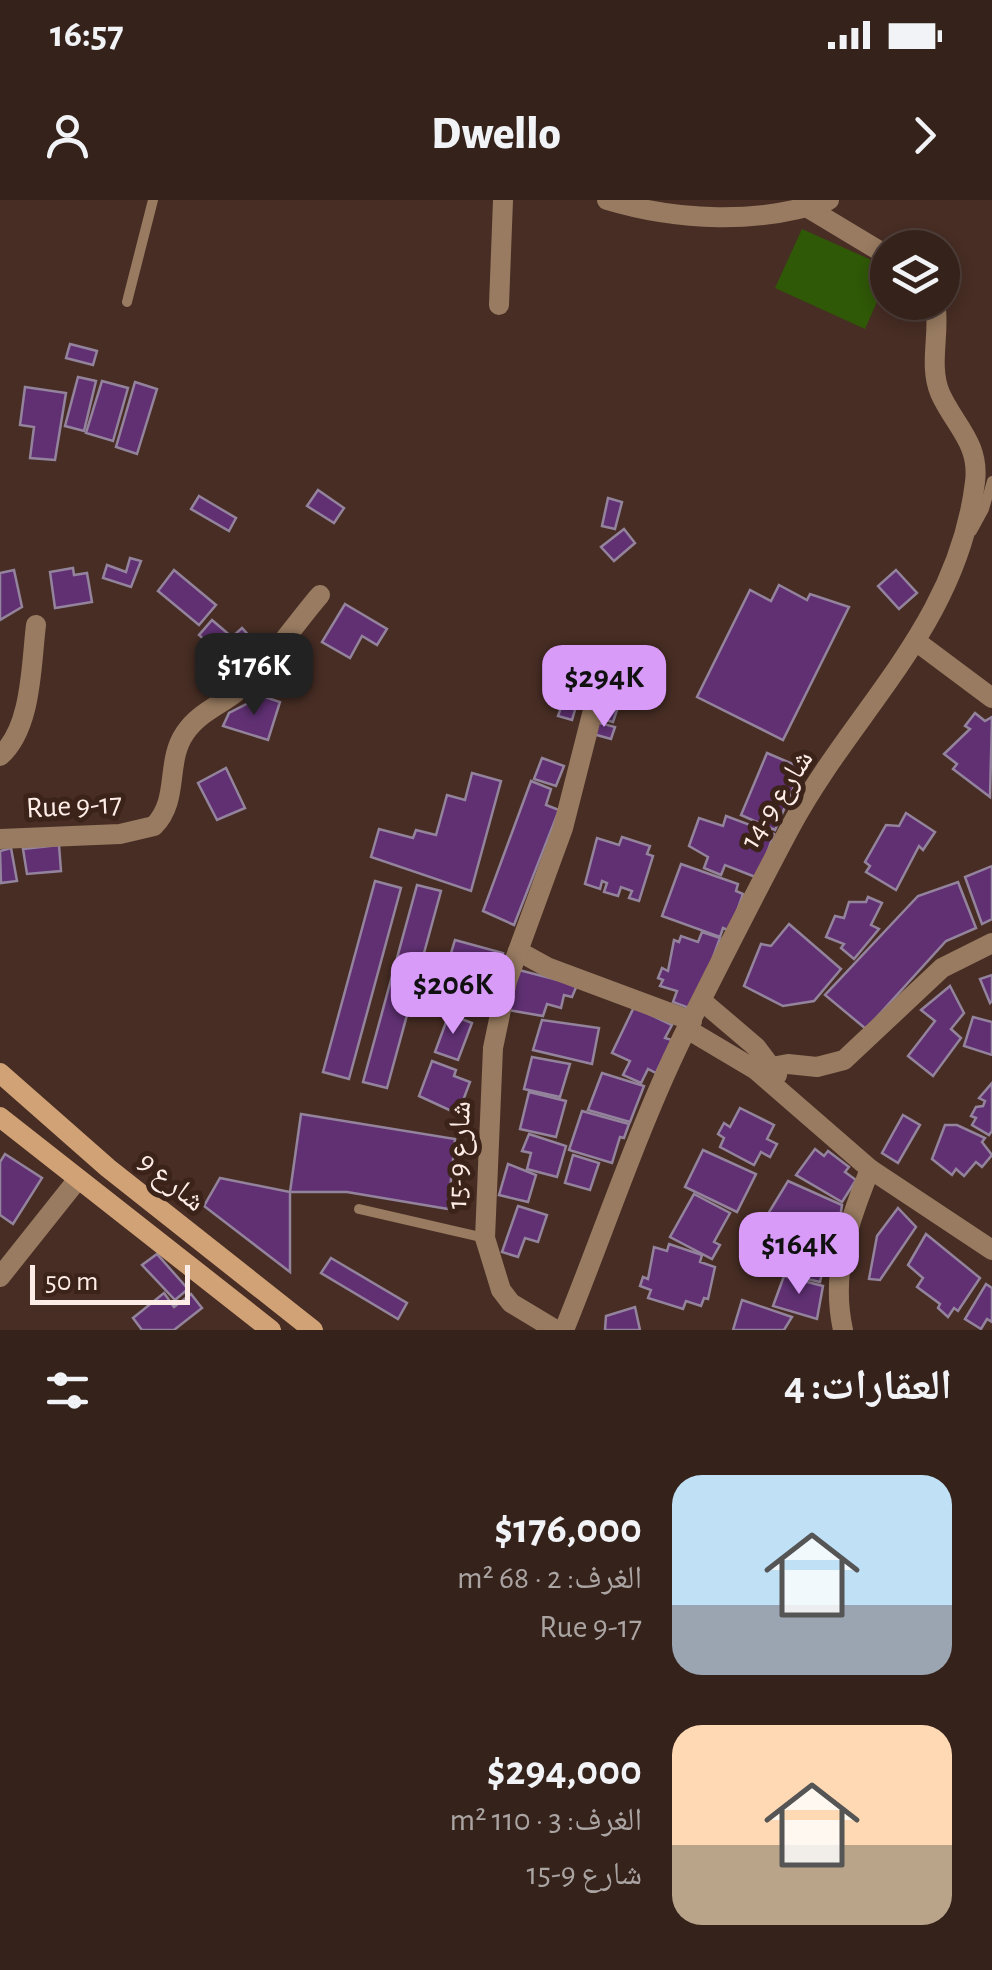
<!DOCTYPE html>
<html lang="ar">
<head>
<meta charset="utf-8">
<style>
	:root { --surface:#35221b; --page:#3d2a24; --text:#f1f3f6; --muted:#aaa4a3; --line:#4f3f3a; --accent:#d89bf8 }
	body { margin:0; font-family:"Alegreya Sans","Noto Naskh Arabic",sans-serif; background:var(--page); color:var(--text); direction:rtl; height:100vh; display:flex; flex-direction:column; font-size:38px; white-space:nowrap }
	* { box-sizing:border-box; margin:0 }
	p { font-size:32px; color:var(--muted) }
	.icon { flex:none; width:55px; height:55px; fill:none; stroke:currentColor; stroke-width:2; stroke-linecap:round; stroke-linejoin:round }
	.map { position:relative; height:1130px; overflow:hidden; direction:ltr }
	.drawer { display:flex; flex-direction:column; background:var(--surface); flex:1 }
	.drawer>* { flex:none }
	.controls { position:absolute; left:870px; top:30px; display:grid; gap:20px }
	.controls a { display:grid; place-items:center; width:90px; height:90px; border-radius:50%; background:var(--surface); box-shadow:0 5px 15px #0003,0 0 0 2px var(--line); font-size:50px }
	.scale { position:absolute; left:30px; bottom:25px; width:160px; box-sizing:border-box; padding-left:10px; border:5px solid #feece6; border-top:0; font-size:28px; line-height:35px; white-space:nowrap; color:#feece6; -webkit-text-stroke:8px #3c231a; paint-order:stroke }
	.price { position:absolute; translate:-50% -85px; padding:0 22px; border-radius:20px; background:var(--accent); color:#111; font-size:32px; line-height:65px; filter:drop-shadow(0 2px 5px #0008) }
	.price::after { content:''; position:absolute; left:50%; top:60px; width:30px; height:22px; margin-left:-15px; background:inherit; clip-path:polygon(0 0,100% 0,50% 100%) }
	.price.selected { background:#222; color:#fff }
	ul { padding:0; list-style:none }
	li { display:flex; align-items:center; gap:30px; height:250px; padding:0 40px }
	li span { display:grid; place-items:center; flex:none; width:280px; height:200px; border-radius:30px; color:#555 }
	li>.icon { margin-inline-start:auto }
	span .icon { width:120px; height:120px; fill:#fffc; stroke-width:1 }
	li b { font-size:42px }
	h2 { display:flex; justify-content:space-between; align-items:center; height:120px; padding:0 40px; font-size:42px }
	.status { display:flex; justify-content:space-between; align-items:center; height:70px; padding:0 50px; background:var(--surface); direction:ltr }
	.status svg { height:28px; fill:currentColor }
	header { display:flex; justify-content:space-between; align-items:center; height:130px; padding:0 40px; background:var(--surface); font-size:45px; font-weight:800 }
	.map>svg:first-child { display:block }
	.green { fill:#2f5807 }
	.building { fill:#603073; stroke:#94839c; stroke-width:2.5 }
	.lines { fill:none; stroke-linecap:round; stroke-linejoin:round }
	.service { stroke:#987b60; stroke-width:10 }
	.minor { stroke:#987b60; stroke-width:20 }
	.tertiary { stroke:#987b60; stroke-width:20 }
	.secondary { stroke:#d1a276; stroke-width:20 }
	.labels { text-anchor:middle; stroke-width:10; stroke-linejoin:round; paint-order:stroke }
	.street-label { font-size:30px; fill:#feece6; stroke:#3c231a }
</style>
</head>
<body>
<div class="status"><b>16:57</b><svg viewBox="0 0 49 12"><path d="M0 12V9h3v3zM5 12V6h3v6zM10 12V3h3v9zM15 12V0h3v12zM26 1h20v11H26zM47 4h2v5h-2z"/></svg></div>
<header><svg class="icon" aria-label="forward" viewBox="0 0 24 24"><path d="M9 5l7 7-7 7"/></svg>Dwello<svg class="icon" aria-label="person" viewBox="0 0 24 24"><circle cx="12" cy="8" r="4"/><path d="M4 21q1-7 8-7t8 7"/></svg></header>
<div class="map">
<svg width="992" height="1130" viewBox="0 0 992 1130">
	<rect width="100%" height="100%" fill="#472d24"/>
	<!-- green -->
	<polygon class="green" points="802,29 887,67 887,79 865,129 775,88"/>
	<!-- building -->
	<g class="building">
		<polygon points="70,144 97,151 93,165 66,158"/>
		<polygon points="78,177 96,181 84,231 65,226"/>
		<polygon points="102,181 128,188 113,241 86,233"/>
		<polygon points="135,182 157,189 137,254 116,247"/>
		<polygon points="25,187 66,193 55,260 30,258 34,227 20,225"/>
		<polygon points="318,290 344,308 334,323 307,306"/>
		<polygon points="199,296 236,318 229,331 191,309"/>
		<polygon points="608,298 622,302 615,329 602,326"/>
		<polygon points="624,329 635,343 614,361 601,347"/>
		<polygon points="130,358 141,361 131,387 103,378 107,365 126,372"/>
		<polygon points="73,368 74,375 87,373 92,402 55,408 50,372"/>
		<polygon points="14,370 22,407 0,420 0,373"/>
		<polygon points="174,370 216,405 199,425 158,391"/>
		<polygon points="896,370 917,393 899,409 878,386"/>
		<polygon points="779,385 807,400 810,394 849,407 783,540 697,497 750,390 771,401"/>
		<polygon points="345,404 387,429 377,445 362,436 350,458 322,442"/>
		<polygon points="212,420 232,437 242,428 253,440 245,447 253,457 240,473 199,435"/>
		<polygon points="578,461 591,465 586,480 573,476"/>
		<polygon points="569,482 583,487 580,499 565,494"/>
		<polygon points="607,490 628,496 625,507 604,501"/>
		<polygon points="262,496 280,502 268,540 223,526 229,513"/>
		<polygon points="564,499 577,503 572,520 558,516"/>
		<polygon points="603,506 617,510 613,522 598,518"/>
		<polygon points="975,513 985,521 992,517 990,597 953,569 957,564 944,554 970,529 965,526"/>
		<polygon points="596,522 615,527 611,539 593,534"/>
		<polygon points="767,553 802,568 775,630 741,615"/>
		<polygon points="542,558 564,566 556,586 534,579"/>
		<polygon points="226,568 245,608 217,620 198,583"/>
		<polygon points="472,573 501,581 471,691 371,657 379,629 413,638 416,630 436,635 447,595 465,600"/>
		<polygon points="531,581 551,589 546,605 559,610 514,725 483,711"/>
		<polygon points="906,613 935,632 923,650 919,646 896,690 866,672 870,666 865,662 886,625 899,626"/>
		<polygon points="726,616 774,634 758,678 725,665 721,675 704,668 708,657 689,646 699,618 723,626"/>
		<polygon points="622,637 650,646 647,654 653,656 639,701 629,698 632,691 621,687 618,696 604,692 607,683 602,681 600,689 585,684 597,638 619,645"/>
		<polygon points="59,645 61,671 27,674 23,649"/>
		<polygon points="11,648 17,681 1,683 0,651"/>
		<polygon points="681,664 738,684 736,691 743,694 730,731 723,728 720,737 662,716"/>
		<polygon points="992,666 992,719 982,724 965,677"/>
		<polygon points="375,681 401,688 349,879 323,872"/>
		<polygon points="958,682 976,728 946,741 866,829 825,795 918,696"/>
		<polygon points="417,685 441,691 387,888 363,882"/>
		<polygon points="868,697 882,703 871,725 879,729 854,759 841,748 844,744 826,737 835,716 844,718 849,702 866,702"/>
		<polygon points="789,724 841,769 814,801 783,806 744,786 761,744 771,746"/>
		<polygon points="702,732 720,738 694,810 673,802 677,791 660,786 663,780 658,778 662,768 668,771 674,740 679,742 681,736 698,742"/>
		<polygon points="455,740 503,753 496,777 448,763"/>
		<polygon points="519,770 577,785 572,797 564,795 561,808 547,804 543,816 508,810"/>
		<polygon points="992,775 992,801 990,803 980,779"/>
		<polygon points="444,779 480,793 475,809 439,795"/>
		<polygon points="950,786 964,813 951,829 961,838 933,876 908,856 935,821 921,810"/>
		<polygon points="634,807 672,825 665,838 672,840 656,873 648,869 641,883 623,875 630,861 612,853"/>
		<polygon points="449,814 472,823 458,860 435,852"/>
		<polygon points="973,817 992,822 992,855 964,846"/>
		<polygon points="542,820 599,828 592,864 533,850"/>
		<polygon points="532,857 570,864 560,897 524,889"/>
		<polygon points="432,861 456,870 454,876 470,882 458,914 419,896"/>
		<polygon points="602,873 644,886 630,922 588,910"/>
		<polygon points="992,883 992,931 989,935 972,925 976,918 971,916 976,907 983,906 985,901 979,898"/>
		<polygon points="529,892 566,901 556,937 520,929"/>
		<polygon points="740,908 774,925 767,939 777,944 770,957 761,952 754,965 720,947 724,938 718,934 724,923 730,927"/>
		<polygon points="582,911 629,924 624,938 620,937 612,963 569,950"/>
		<polygon points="301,914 455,939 448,1009 347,992 290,992"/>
		<polygon points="903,915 920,925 898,963 882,953"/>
		<polygon points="945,925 957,925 985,938 982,942 992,955 982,967 976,962 964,976 956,969 952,975 932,959"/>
		<polygon points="529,934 566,946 557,977 527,969 531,953 522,951"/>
		<polygon points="815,949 824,956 828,951 849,967 845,972 856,980 842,1002 796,975"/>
		<polygon points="703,950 756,974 737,1012 685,987"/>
		<polygon points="5,954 42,978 13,1024 0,1015 0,962"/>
		<polygon points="573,955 599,963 590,990 565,983"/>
		<polygon points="508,964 536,975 528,1002 499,995"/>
		<polygon points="220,978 290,992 290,1072 204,1006"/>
		<polygon points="788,981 842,1005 836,1045 763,1022"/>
		<polygon points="694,994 730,1013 714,1042 720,1045 712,1059 670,1037"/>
		<polygon points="518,1006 547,1015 538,1042 525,1038 518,1057 502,1052"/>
		<polygon points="898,1008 916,1027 880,1080 869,1079 877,1036"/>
		<polygon points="770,1029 828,1048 820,1082 756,1067"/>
		<polygon points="926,1034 980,1078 958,1111 954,1108 948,1117 938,1108 940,1104 917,1087 923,1078 908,1065"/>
		<polygon points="669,1044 702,1055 700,1062 715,1067 708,1099 704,1098 701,1106 686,1101 683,1109 648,1098 651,1090 640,1086 643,1077 648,1079 654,1047 667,1051"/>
		<polygon points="157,1054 188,1089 175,1100 142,1065"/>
		<polygon points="331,1058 407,1103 398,1119 321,1073"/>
		<polygon points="784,1076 823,1086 817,1119 773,1106"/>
		<polygon points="986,1084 992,1088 992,1122 987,1119 981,1129 965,1119"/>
		<polygon points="164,1093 174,1107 191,1094 202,1108 174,1130 142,1130 133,1118"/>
		<polygon points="742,1100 792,1117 784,1130 733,1130"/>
		<polygon points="635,1107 640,1130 605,1130 606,1116"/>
	</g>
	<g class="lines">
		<!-- service -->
		<g class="service">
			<polyline points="127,102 153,0"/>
			<polyline points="972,331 984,309 992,281"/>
			<polyline points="359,1009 485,1038"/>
		</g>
		<!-- minor -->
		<g class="minor">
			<polyline points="808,8 888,56"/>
			<polyline points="499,105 503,0"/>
			<polyline points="917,442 992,498"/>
			<path d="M0,556C32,528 31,465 36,425"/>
			<path d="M0,639L120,634L154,626C180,600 165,562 185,533C199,512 221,505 239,490C269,464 294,425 320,395"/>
			<polyline points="518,751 547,767 692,821"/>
			<polyline points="702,801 756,847 777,875"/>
			<polyline points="687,829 756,870 870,969 992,1050"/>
			<polyline points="756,870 788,864 817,867 844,860 942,768 992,743"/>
			<polyline points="556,1130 511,1103 501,1090 485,1038 493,848 507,781 563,628 604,467"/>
			<path d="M564,1130C604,1032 640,922 687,828C721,761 755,693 791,626C854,509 958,425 975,282C980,243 954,225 940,193C928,164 941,131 935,102"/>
			<path d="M843,1130C830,1071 849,1023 870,969"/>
		</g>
		<!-- tertiary -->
		<g class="tertiary">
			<path d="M607,0C677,21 759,25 829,0"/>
			<polyline points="0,1077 78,979"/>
		</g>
		<!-- secondary -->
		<g class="secondary">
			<polyline points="0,873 108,968 313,1130"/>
			<polyline points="0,917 271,1130"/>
		</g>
	</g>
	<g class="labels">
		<!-- street labels -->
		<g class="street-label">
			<text transform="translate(776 599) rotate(-58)" y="10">شارع 9-14</text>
			<text transform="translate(74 605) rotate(-3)" y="10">Rue 9-17</text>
			<text transform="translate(458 955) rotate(-88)" y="10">شارع 9-15</text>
			<text transform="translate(172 981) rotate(39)" y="10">شارع 9</text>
		</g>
	</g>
</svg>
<div class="controls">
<a><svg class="icon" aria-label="layers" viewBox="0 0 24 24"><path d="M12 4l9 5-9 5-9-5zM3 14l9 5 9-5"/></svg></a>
</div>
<div class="scale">50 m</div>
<b class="price selected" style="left:254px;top:518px">$176K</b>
<b class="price" style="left:604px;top:530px">$294K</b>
<b class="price" style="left:453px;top:837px">$206K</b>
<b class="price" style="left:799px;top:1097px">$164K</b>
</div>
<section class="drawer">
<h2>العقارات: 4<svg class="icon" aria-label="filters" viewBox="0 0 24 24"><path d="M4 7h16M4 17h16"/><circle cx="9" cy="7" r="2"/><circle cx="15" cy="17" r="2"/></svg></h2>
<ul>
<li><span style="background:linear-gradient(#bfe0f5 65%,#9aa5b1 0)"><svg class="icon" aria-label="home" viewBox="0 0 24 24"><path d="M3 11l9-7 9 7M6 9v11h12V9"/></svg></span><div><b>$176,000</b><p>الغرف: 2 · 68 m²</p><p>Rue 9-17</p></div></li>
<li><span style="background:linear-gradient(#ffd9b3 60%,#b9a48a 0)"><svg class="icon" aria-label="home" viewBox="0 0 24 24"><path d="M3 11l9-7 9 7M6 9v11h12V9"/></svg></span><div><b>$294,000</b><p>الغرف: 3 · 110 m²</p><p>شارع 9-15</p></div></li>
</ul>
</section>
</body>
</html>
